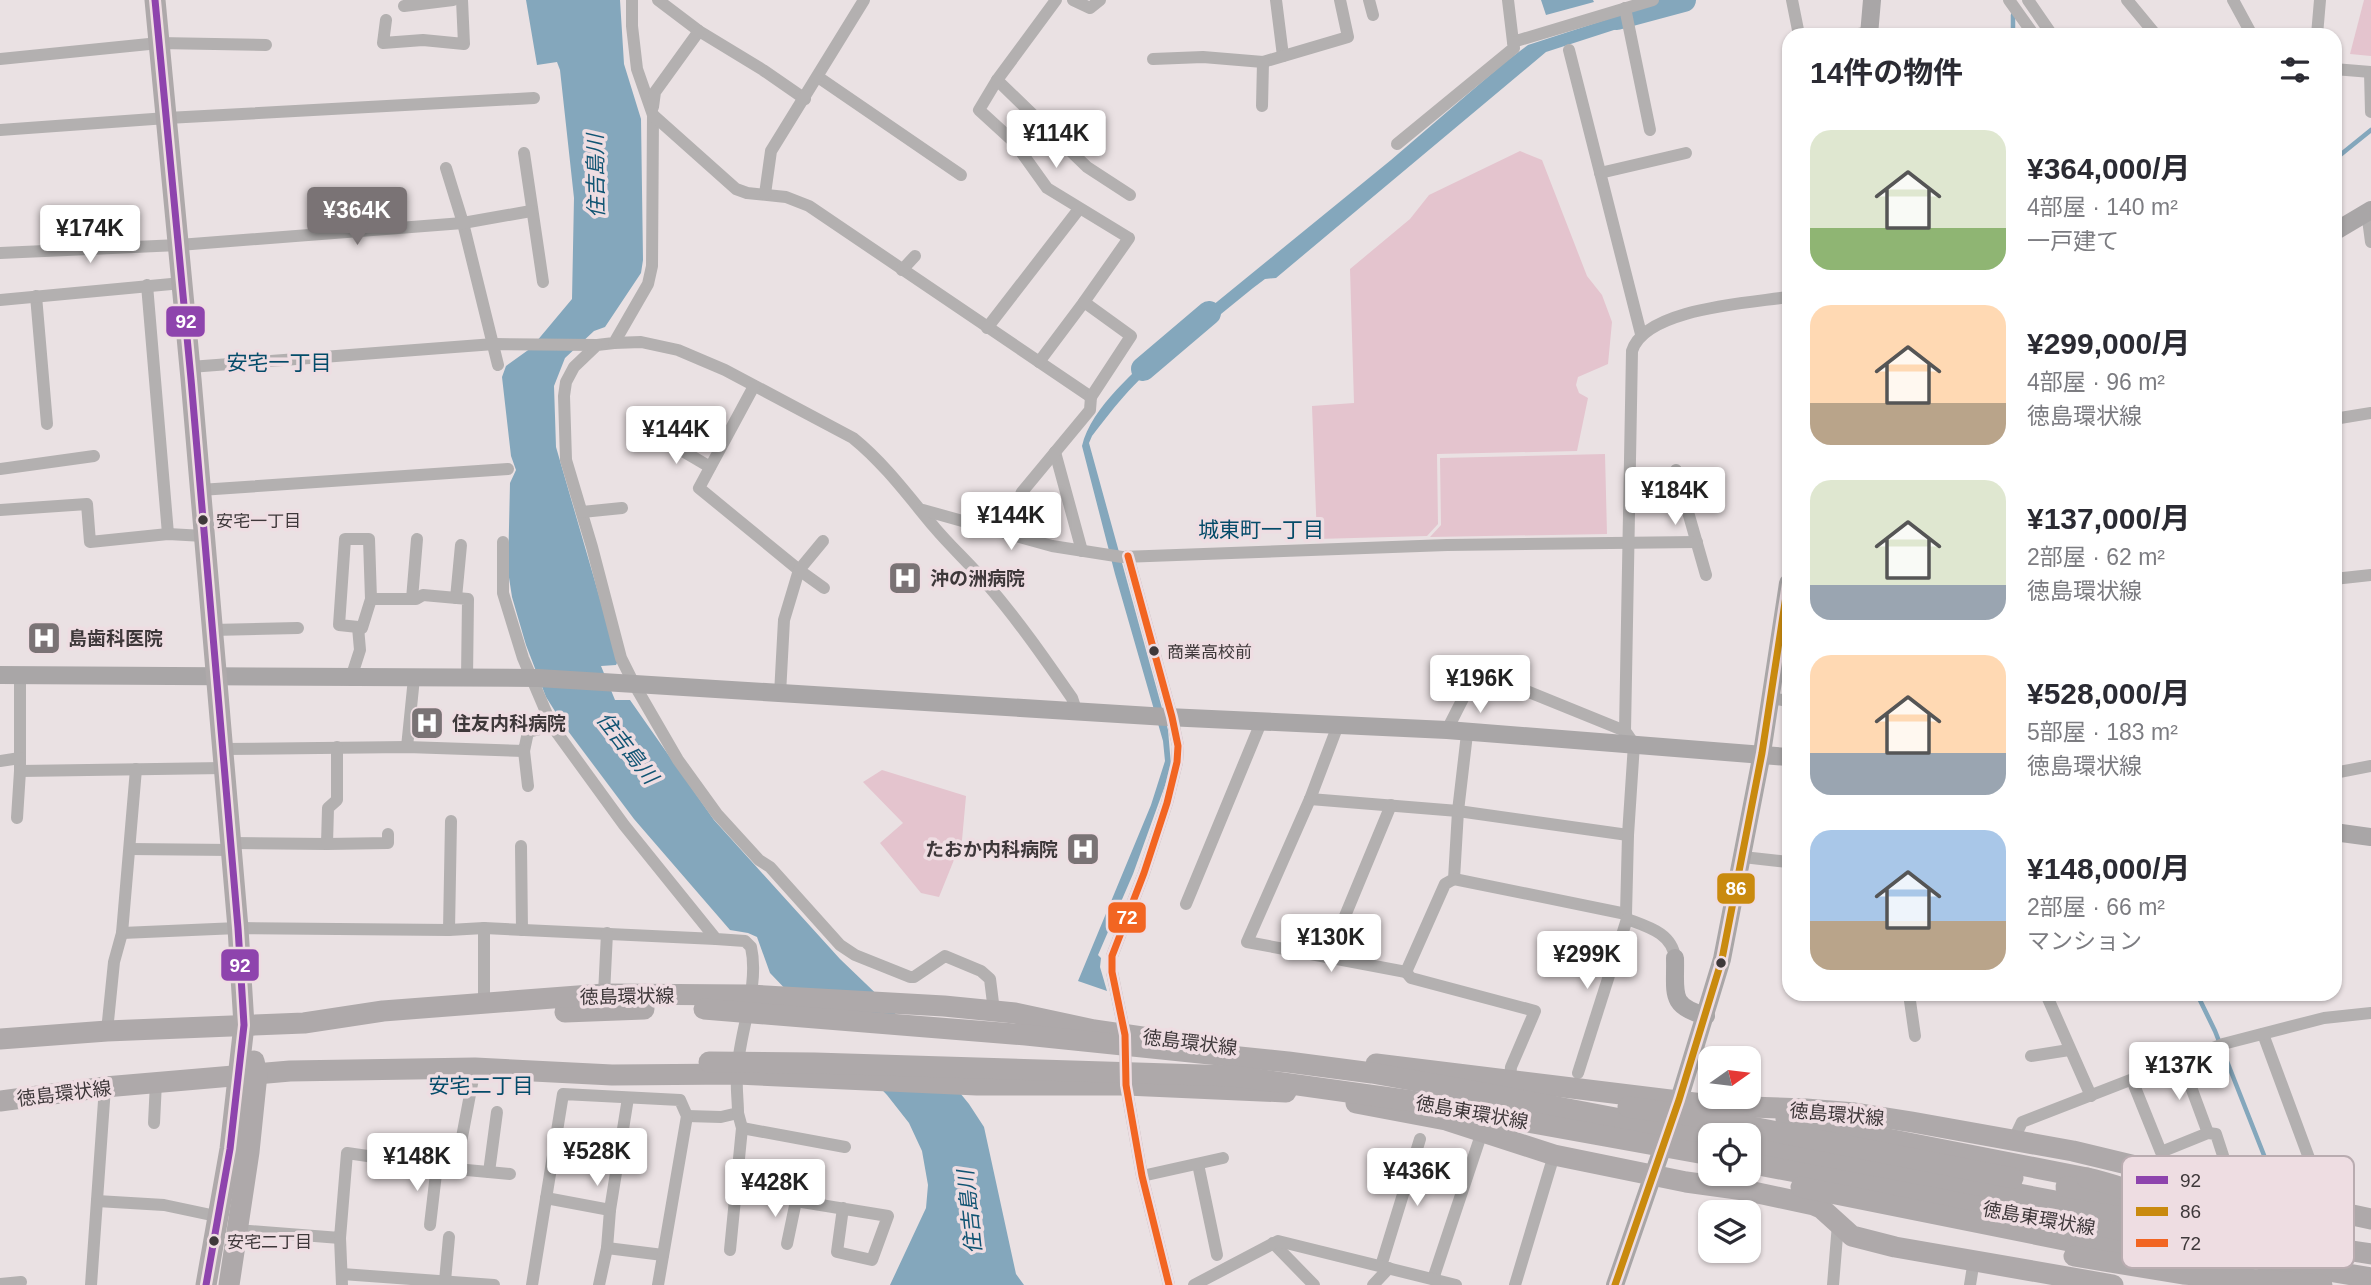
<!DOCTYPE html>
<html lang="ja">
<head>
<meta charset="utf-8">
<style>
	:root { --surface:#fff; --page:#f7f7f7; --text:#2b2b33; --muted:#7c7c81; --accent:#7a7375 }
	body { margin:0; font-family:Arial,"Noto Sans JP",sans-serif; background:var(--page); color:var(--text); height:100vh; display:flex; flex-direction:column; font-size:26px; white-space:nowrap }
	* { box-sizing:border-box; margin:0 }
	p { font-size:23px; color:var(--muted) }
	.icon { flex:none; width:38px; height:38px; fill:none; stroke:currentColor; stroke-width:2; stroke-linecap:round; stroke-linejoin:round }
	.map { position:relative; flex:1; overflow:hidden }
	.drawer { position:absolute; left:1782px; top:28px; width:560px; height:973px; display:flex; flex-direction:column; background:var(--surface); border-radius:21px; box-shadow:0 2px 5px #0004 }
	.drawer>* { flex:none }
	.needle { width:46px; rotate:76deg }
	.fabs { position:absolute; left:1698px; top:1046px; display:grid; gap:14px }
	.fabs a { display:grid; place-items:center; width:63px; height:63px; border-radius:14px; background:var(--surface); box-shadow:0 2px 5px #0004; font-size:35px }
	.price { position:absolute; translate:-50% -60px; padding:0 16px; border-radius:7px; background:#fff; color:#222; font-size:23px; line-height:46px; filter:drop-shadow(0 2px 4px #0008) }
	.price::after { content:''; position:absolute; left:50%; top:42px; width:21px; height:16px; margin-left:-10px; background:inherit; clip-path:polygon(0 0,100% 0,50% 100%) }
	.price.active { background:var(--accent); color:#fff }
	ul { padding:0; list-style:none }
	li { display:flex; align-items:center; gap:21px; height:175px; padding:0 28px }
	li span { display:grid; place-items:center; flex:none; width:196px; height:140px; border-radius:21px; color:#555 }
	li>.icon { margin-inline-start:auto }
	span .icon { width:84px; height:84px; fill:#fffc; stroke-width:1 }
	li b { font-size:30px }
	h2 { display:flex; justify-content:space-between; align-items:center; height:84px; padding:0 28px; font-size:30px }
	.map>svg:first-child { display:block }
	.green { fill:#e4c4ce }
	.water { fill:#84a7bc }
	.pier { fill:#eae1e3 }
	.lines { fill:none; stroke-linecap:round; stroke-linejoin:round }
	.stream { stroke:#84a7bc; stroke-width:4.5 }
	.river { stroke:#84a7bc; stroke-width:24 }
	.street { stroke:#b3b0b0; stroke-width:12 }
	.secondary { stroke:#a9a6a7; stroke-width:18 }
	.primary { stroke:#aea9aa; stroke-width:21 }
	.primary-bridge { stroke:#aea9aa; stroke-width:21 }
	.bus-1-casing { stroke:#eedde2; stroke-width:12 }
	.bus-2-casing { stroke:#eedde2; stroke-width:12 }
	.bus-3-casing { stroke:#eedde2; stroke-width:12 }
	.bus-1 { stroke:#8e44ad; stroke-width:7 }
	.bus-2 { stroke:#c98a0e; stroke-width:7 }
	.bus-3 { stroke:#f26522; stroke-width:7 }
	.bus-dot { fill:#3e383a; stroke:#eedde2; stroke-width:2.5 }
	.labels { text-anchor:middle; stroke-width:7; stroke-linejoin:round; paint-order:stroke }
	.bus-label { font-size:17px; fill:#3e383a; stroke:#eedde2; text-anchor:start }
	.poi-label { font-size:19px; font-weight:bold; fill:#3e383a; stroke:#eedde2; text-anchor:start }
	.street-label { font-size:19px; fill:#3e383a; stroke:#eedde2 }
	.water-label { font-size:21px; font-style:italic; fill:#115473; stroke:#eedde2 }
	.neighbourhood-label { font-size:21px; fill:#044b69; stroke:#eedde2 }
	.key { fill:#eedde2; stroke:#b9acb0; stroke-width:2 }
	.key-label { font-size:19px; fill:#3e383a }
	.line-badge { stroke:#eedde2; stroke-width:2.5 }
	.badge-label { font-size:19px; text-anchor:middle; font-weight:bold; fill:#fff }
</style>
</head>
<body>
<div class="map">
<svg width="2371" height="1285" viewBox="0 0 2371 1285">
	<rect width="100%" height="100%" fill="#eae1e3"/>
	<!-- green -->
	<g class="green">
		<polygon points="2364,0 2371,0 2371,56 2350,54"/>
		<polygon points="1520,151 1542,160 1587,276 1602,295 1612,322 1608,364 1578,377 1576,385 1579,393 1588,398 1577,451 1437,454 1438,524 1427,536 1317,539 1312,406 1354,403 1350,269 1410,219 1429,195"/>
		<polygon points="1605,454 1607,534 1430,537 1441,525 1440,458"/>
		<polygon points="882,770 966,796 962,840 939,897 921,893 880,843 903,823 863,782"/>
	</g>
	<!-- water -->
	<g class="water">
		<polygon points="526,0 620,0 624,64 641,119 643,260 641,273 605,327 594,331 565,358 554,386 556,447 618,661 616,665 601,666 615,700 630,700 714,820 840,959 890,1007 969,1104 984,1127 1016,1274 1024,1285 890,1285 926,1208 928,1185 922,1151 909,1123 887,1095 770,973 757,937 748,933 730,930 634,819 565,727 546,697 526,645 512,597 508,571 510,483 516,470 511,456 502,377 506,366 531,348 572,299 574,198 560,70 557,62 537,65"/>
		<polygon points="1541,0 1593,0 1594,2 1546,15"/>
		<polygon points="1648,6 1651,18 1546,52 1276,278 1265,279 1253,288 1189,340 1180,332 1391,160 1504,63 1528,45"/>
		<path d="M1166,342L1174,353C1139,374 1116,405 1092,436L1089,443L1168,730L1171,765L1167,780L1133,874L1098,955L1101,958L1100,967L1107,991L1078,981L1151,805L1165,761L1163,741L1115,574L1082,446C1091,407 1138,369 1166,342Z"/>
	</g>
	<!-- pier -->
	<polygon class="pier" points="900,1014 939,1062 848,1059 807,1015"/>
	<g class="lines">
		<!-- stream -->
		<g class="stream">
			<polyline points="2013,15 2013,35"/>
			<polyline points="2334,160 2371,130"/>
			<polyline points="2197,994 2215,1031 2271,1173"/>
		</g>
		<!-- river -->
		<g class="river">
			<polyline points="1617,18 1684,0"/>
			<polyline points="1143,369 1209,313"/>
		</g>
		<!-- street -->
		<g class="street">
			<polyline points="632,0 632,26 637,69 653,115 652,266 648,284 614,343 597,345 574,367 566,382 564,396 566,460 592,547 621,658 634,684 678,760 717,814 759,860 770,867 840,945 855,955 910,977 914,977 945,956 981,971 990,979 994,1011"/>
			<polyline points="658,0 699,31 763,70 805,99"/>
			<polyline points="1073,0 1090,8 1100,0"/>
			<polyline points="1276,0 1283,56"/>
			<polyline points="1369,0 1373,15"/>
			<polyline points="1508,0 1513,42 1653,0"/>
			<polyline points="1792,0 1799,35"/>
			<polyline points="2009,0 2034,35"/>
			<polyline points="2028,0 2052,35"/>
			<polyline points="2127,0 2156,35"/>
			<polyline points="2233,0 2252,35"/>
			<polyline points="404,6 453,0"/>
			<polyline points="1625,8 1650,130"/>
			<polyline points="386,20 383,43 423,40 464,44 462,0"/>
			<polyline points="1854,35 1869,32"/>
			<polyline points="2317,35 2320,0"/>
			<polyline points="1569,50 1641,334"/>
			<polyline points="0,59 159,43 266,45"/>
			<polyline points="1153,59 1203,57 1263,62 1348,37 1340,0"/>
			<polyline points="2334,69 2371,72"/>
			<polyline points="2370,72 2371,112"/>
			<polyline points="818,77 961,175"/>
			<polyline points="997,80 1087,167 1130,195"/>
			<polyline points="1262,106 1263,62"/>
			<polyline points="653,107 655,92 699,31"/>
			<polyline points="653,115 736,189 747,193 786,197 809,206 1091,397"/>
			<polyline points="0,130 167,118 534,98"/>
			<polyline points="1397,144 1514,48 1513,42"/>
			<polyline points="524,153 543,282"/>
			<polyline points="446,168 463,223 498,365"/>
			<polyline points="1600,173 1686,153"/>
			<polyline points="765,194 771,151 864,0"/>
			<polyline points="2367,212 2371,242"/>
			<polyline points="0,253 179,245 463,223 531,211"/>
			<polyline points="902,270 915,256"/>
			<polyline points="147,285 168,534"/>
			<polyline points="36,296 47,424"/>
			<polyline points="0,300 182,283"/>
			<polyline points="987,328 1079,209"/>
			<path d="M614,343L641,342L678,350L725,370L853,438C885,464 909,497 935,528C951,547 970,564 986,583C1018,620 1045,659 1072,698L1076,710"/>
			<polyline points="1039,362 1084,302"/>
			<polyline points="190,367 494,344 597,345"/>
			<polyline points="754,386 699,488 799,570 784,620 780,694"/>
			<polyline points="2334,419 2371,413"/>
			<polyline points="659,437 710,467"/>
			<polyline points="1055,452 1082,551"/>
			<polyline points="0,469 94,456"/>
			<polyline points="1676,470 1706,575"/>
			<polyline points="200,490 508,469"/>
			<polyline points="0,510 87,504 90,542 168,534 204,536"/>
			<polyline points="923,510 1052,546 1122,557 1447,545 1697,542"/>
			<polyline points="582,512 622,508"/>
			<polyline points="1004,532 1022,492 1090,410 1091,397 1131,336 1084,302 1129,238 1047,188 1014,142 979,110 997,80 1056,0"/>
			<polyline points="823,541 799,570 824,588"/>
			<path d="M503,542V593L523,658L552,726L624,825L716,939L745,941L751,947C760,987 738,1035 737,1075C736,1088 738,1101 738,1113L721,1117L687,1116"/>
			<polyline points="1128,556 1172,717 1178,746 1177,762 1167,803 1144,873 1112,956 1112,972 1125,1035 1126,1085 1142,1176 1169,1285"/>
			<polyline points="2334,579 2371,575"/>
			<polyline points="456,598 461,545"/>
			<polyline points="412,599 417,539"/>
			<polyline points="358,627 362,628 371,599 416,599 423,595 468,599 467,678"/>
			<polyline points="212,630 298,628"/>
			<polyline points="20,675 20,771 224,768"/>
			<polyline points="351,678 360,650 358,627 339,625 345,539 369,539 371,599"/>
			<polyline points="1771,698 1788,701"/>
			<polyline points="1338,725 1310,799 1247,942 1406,972 1445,884 1454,879 1458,811 1467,734"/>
			<polyline points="1447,730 1477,671 1625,731"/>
			<polyline points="407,747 414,678"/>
			<polyline points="222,749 407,747 524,751 528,732 552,726"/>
			<polyline points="524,751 528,786"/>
			<polyline points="0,761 20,758"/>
			<polyline points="2334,773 2371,766"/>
			<polyline points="1310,799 1458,811 1628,835"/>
			<polyline points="17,818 20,771"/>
			<polyline points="231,843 327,844 328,808 337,800 337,747"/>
			<polyline points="327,844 388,843 388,834"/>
			<polyline points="521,846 522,930"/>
			<polyline points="130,849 231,850"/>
			<polyline points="1743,857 1788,862"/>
			<polyline points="1454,879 1626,914"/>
			<polyline points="1186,904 1262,720"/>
			<polyline points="449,930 451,821"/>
			<polyline points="122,933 238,928 449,930 484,928 716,939"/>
			<polyline points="1328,957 1391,805"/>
			<path d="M1675,958C1672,933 1648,927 1627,919L1626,914L1628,835L1634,744L1625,731L1632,351C1645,308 1750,303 1788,297"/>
			<polyline points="1406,972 1411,978 1535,1011 1511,1067 1510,1080"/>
			<polyline points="604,994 607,933"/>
			<polyline points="1909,994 1915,1036"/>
			<polyline points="2046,994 2091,1096"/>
			<polyline points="484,1003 484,928"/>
			<polyline points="107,1031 114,962 122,933 136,769"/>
			<polyline points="2263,1034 2329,1212"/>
			<polyline points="2031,1056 2069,1050"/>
			<polyline points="2181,1060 2208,1133"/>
			<polyline points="1578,1073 1627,919"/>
			<polyline points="2132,1080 2161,1152 2208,1133 2216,1134 2228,1171 2227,1188"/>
			<polyline points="154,1123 156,1082"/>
			<polyline points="742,1128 845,1147"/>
			<polyline points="2014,1139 2022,1122 2223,1044 2324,1018 2371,1013"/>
			<polyline points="1198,1164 1217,1255"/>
			<polyline points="456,1169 475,1068"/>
			<polyline points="489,1172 497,1112"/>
			<polyline points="1142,1176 1223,1158"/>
			<polyline points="737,1184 796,1201 888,1216 872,1260 837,1252 843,1208"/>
			<polyline points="546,1198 610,1210"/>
			<polyline points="97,1201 164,1205 216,1216"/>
			<polyline points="430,1225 437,1165"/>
			<polyline points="237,1230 340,1238 347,1153 456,1169 510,1174"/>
			<polyline points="340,1238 342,1285"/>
			<polyline points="1273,1243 1314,1285"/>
			<polyline points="787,1244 796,1201"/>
			<polyline points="607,1248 663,1255"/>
			<polyline points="730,1250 742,1128 738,1113"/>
			<polyline points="1381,1266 1420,1139"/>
			<polyline points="342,1274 494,1285"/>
			<polyline points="1433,1279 1482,1132"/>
			<polyline points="445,1281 449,1237"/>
			<polyline points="0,1284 21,1282"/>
			<polyline points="91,1285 105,1087"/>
			<polyline points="532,1285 563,1094 680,1100 687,1116 658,1285"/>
			<polyline points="599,1285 607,1248 610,1210 628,1098"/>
			<polyline points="1194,1285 1278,1241 1456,1285"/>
			<polyline points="1373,1285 1389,1268"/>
			<polyline points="1515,1285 1554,1155"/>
			<polyline points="1833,1285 1838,1224"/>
			<polyline points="1970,1285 1974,1260"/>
		</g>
		<!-- secondary -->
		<g class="secondary">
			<polyline points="1869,35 1872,0"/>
			<polyline points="2334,232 2371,210"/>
			<polyline points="0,675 538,678 1167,717 1447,730 1788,757"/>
			<polyline points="2334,832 2371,837"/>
			<path d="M1675,958C1676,993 1668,1006 1706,1016"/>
			<polyline points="1615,1285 1679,1100 1722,959 1762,753 1788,583"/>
		</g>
		<!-- primary -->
		<g class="primary">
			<polyline points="155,0 191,379 238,928 244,1025 230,1149 206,1285"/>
			<polyline points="565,1012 644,1009"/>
			<polyline points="0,1039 107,1031 304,1023 383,1011 604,994 749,995 944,1006 1015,1013 1094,1030 1149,1038"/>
			<polyline points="1376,1064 1719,1106 1806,1109 1855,1113 1912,1122 2073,1151 2227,1188 2371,1219"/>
			<polyline points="0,1101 105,1087 290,1071 475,1068 612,1075 737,1074 977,1085 1126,1085 1286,1092"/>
			<polyline points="1356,1103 1446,1120 1554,1155 1686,1182 1744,1190 1814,1205 1821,1208 1852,1236 1895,1247 2113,1285"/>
			<polyline points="1786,1119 2087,1178"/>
			<polyline points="1748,1143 2087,1207 2231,1232"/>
			<polyline points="1748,1163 2256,1259 2371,1278"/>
			<polyline points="1801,1187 2144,1256 2173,1267"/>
			<polyline points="2066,1187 2131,1197"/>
			<polyline points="2164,1200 2243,1202"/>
			<polyline points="229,1285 249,1152 257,1074 254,1061"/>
		</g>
		<!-- primary-bridge -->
		<g class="primary-bridge">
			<polyline points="704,1009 1026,1035 1288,1062 1372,1073 1473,1091 1710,1136"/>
			<polyline points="709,1062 815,1063 1234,1076 1412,1101 1710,1155"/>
			<polyline points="1628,1107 1695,1116 2013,1178"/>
			<path d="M2087,1178C2132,1188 2175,1208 2219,1222C2269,1238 2320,1246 2371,1254"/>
			<polyline points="2074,1256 2183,1274 2322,1285"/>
		</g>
		<!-- bus-1 casing -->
		<g class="bus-1-casing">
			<polyline id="bus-1" points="155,0 191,379 238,928 244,1025 230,1149 206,1285"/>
		</g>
		<!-- bus-2 casing -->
		<g class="bus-2-casing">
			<polyline id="bus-2" points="1615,1285 1679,1100 1722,959 1762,753 1788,583"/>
		</g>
		<!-- bus-3 casing -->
		<g class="bus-3-casing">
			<polyline id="bus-3" points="1128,556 1172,717 1178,746 1177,762 1167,803 1144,873 1112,956 1112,972 1125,1035 1126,1085 1142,1176 1169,1285"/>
		</g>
		<!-- bus-1 -->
		<use href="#bus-1" class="bus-1"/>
		<!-- bus-2 -->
		<use href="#bus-2" class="bus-2"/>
		<!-- bus-3 -->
		<use href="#bus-3" class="bus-3"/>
	</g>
	<!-- icons -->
	<defs>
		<g id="hospital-square" transform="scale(1.75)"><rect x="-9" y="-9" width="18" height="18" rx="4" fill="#7a7375" stroke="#eedde2"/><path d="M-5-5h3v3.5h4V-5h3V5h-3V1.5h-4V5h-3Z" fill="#fff"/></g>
	</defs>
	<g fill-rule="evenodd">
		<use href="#hospital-square" x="905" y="578"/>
		<use href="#hospital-square" x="44" y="638"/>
		<use href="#hospital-square" x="427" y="723"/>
		<use href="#hospital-square" x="1083" y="849"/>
	</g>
	<!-- markers -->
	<g class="bus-dot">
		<circle cx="203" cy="520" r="6"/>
		<circle cx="1154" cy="651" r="6"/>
		<circle cx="1721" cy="963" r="6"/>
		<circle cx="214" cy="1241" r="6"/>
	</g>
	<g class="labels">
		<!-- bus labels -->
		<g class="bus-label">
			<text x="216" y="527">安宅一丁目</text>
			<text x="1167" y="658">商業高校前</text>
			<text x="227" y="1248">安宅二丁目</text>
		</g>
		<!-- poi labels -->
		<g class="poi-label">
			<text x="930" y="585">沖の洲病院</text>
			<text x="68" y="645">島歯科医院</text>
			<text x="452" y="730">住友内科病院</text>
			<text x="1058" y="856" text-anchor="end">たおか内科病院</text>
		</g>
		<!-- street labels -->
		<g class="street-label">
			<text transform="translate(627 996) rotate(-1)" y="7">徳島環状線</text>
			<text transform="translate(1190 1042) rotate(7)" y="7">徳島環状線</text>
			<text transform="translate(64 1093) rotate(-7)" y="7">徳島環状線</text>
			<text transform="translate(1472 1112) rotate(10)" y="7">徳島東環状線</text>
			<text transform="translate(1837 1114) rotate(5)" y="7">徳島環状線</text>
			<text transform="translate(2039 1218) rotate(10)" y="7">徳島東環状線</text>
		</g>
		<!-- water labels -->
		<g class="water-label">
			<text transform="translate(596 176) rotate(-91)" y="7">住吉島川</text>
			<text transform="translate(627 748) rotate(52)" y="7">住吉島川</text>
			<text transform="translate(970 1212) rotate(-96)" y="7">住吉島川</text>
		</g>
		<!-- neighbourhood labels -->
		<g class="neighbourhood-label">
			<text x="279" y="370">安宅一丁目</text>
			<text x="1261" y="537">城東町一丁目</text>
			<text x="481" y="1093">安宅二丁目</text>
		</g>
	</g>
	<!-- legend -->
	<rect x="2122" y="1156" width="232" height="112" rx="10" class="key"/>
	<rect x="2136" y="1176" width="32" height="8" fill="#8e44ad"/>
	<rect x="2136" y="1207" width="32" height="9" fill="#c98a0e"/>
	<rect x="2136" y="1239" width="32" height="8" fill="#f26522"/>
	<g class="key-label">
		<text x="2180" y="1187">92</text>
		<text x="2180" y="1218">86</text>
		<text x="2180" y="1250">72</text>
	</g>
	<g class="line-badge">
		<rect x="165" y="305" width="41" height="33" rx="7" fill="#8e44ad"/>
		<rect x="1716" y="872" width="40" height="33" rx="7" fill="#c98a0e"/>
		<rect x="1107" y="901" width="40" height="33" rx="7" fill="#f26522"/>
		<rect x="220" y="948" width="40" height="34" rx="7" fill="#8e44ad"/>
	</g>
	<g class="badge-label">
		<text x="186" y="328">92</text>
		<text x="1736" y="895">86</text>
		<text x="1127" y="924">72</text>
		<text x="240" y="972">92</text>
	</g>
</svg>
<div class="fabs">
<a><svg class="needle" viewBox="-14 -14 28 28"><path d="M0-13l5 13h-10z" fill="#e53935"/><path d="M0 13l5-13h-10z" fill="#7c7c81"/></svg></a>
<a><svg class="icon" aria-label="locate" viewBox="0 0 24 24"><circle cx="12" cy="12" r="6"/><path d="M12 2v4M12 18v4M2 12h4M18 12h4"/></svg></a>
<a><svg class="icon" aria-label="layers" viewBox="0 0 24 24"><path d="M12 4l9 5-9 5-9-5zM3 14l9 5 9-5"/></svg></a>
</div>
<b class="price" style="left:1056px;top:170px">¥114K</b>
<b class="price active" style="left:357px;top:247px">¥364K</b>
<b class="price" style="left:90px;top:265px">¥174K</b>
<b class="price" style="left:676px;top:466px">¥144K</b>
<b class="price" style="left:1675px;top:527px">¥184K</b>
<b class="price" style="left:1011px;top:552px">¥144K</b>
<b class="price" style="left:1480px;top:715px">¥196K</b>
<b class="price" style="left:1331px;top:974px">¥130K</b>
<b class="price" style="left:1587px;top:991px">¥299K</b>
<b class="price" style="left:2179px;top:1102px">¥137K</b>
<b class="price" style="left:597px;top:1188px">¥528K</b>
<b class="price" style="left:417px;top:1193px">¥148K</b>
<b class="price" style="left:1417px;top:1208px">¥436K</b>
<b class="price" style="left:775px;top:1219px">¥428K</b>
<section class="drawer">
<h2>14件の物件<svg class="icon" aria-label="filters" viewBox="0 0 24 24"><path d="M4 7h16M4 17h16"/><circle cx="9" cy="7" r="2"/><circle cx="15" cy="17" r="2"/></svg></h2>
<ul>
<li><span style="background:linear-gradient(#dfe7d0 70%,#8fb573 0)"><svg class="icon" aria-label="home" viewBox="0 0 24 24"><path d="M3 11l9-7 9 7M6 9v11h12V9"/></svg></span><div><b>¥364,000/月</b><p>4部屋 · 140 m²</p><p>一戸建て</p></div></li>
<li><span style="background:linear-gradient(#ffd9b3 70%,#b9a48a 0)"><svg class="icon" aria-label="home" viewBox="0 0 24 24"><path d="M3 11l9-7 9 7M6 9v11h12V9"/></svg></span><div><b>¥299,000/月</b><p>4部屋 · 96 m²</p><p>徳島環状線</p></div></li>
<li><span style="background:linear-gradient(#dfe7d0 75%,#9aa5b1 0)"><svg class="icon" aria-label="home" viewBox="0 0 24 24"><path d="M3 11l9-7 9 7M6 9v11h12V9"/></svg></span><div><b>¥137,000/月</b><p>2部屋 · 62 m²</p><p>徳島環状線</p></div></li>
<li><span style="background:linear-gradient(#ffd9b3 70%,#9aa5b1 0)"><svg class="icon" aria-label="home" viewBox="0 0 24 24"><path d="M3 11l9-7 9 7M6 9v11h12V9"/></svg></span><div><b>¥528,000/月</b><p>5部屋 · 183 m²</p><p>徳島環状線</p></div></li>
<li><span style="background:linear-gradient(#a9c7e8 65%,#b9a48a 0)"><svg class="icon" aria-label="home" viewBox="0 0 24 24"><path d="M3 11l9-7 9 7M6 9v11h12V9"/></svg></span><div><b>¥148,000/月</b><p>2部屋 · 66 m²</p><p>マンション</p></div></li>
</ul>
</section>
</div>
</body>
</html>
